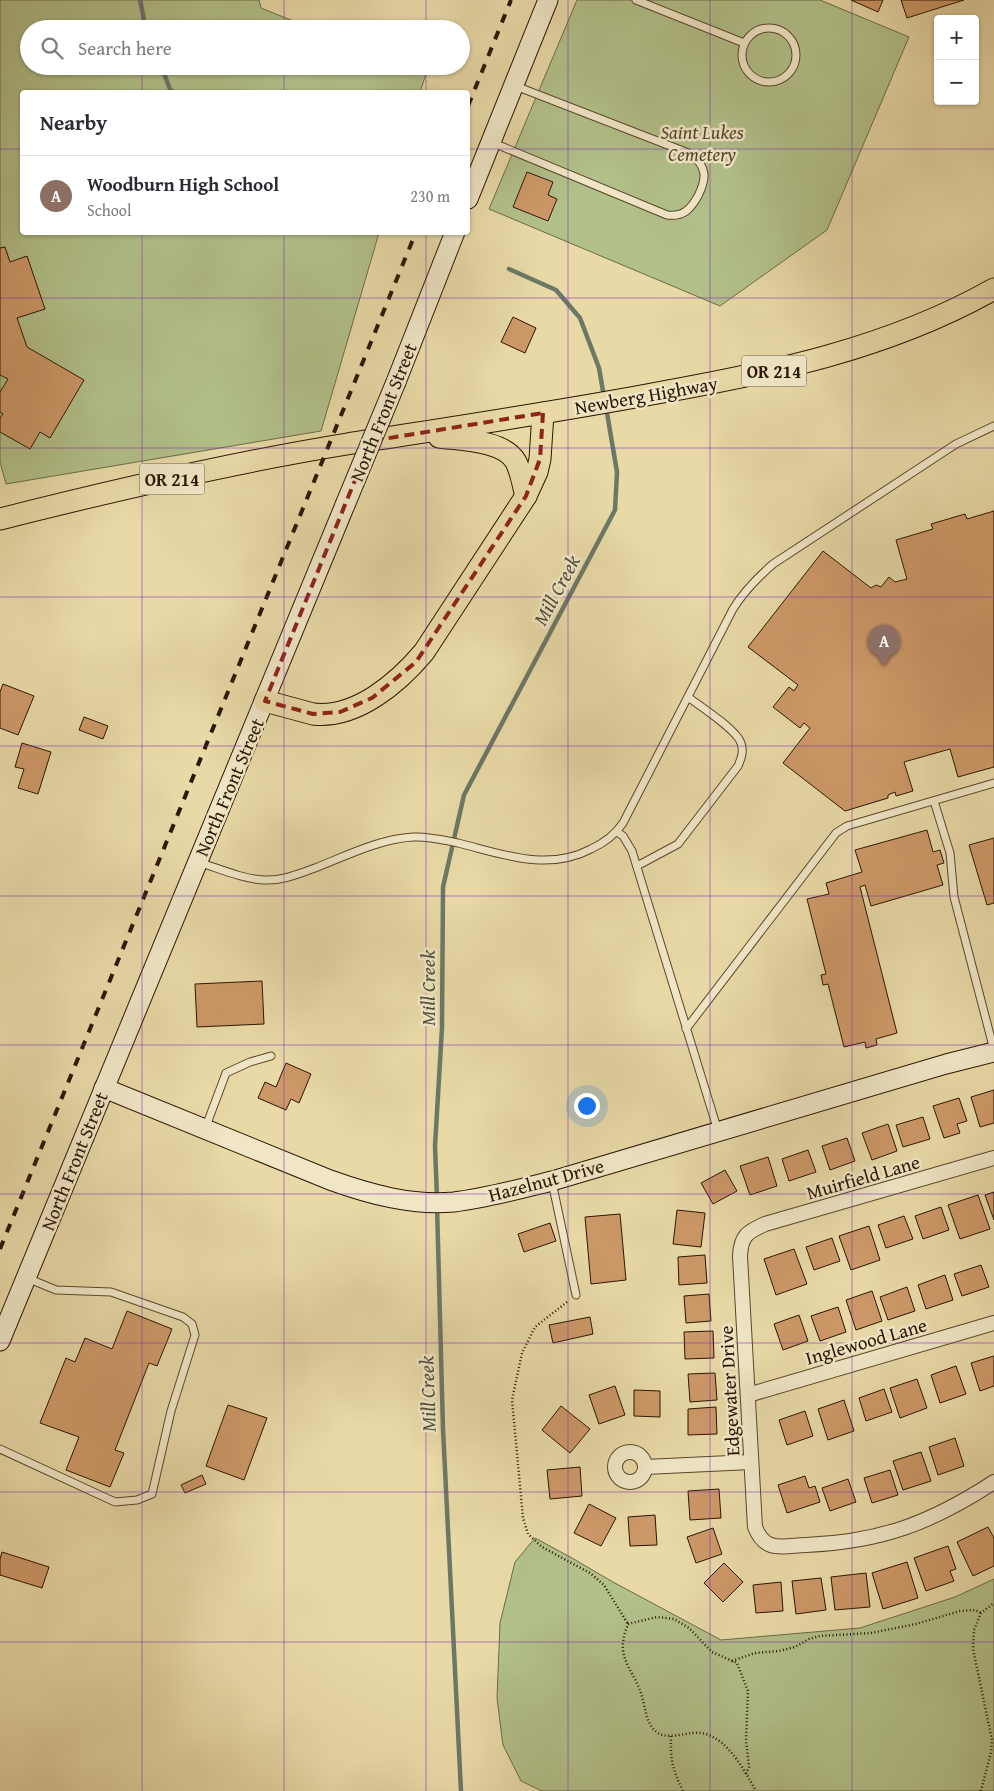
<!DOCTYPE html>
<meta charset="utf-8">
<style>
:root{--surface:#fff;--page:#f2f2f3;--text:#2b2b33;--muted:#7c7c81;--line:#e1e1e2;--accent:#8f2418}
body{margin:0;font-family:"Gentium Book Plus",serif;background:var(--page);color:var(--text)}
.controls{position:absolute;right:15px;top:15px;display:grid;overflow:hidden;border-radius:5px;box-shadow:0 1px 4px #0004}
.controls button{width:45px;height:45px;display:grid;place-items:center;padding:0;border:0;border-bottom:1px solid var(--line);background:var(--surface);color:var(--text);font:25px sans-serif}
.you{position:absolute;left:586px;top:1105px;width:18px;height:18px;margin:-12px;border:4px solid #fff;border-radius:50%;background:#1a73e8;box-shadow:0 0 0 8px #1a73e833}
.badge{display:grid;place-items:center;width:32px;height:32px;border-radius:50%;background:var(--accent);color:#fff;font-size:16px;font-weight:700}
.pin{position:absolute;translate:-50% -41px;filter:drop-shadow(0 1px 2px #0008)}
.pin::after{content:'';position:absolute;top:26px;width:18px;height:15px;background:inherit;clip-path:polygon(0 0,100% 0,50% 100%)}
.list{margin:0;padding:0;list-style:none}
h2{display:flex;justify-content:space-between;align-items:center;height:65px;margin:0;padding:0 20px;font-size:21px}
h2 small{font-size:16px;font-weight:400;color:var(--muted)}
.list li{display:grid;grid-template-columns:32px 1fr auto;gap:15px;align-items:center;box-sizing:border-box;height:80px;padding:0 20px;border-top:1px solid var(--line)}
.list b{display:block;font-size:19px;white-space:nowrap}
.list p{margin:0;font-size:16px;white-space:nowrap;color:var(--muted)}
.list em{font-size:16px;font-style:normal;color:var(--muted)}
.icon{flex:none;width:28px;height:28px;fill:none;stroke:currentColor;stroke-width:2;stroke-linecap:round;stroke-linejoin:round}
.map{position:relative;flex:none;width:994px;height:1791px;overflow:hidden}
.search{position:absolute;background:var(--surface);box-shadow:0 1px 4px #0004;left:20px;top:20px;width:450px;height:55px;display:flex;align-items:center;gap:12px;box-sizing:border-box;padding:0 18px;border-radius:28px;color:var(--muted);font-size:19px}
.panel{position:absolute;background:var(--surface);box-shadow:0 1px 4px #0004;left:20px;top:90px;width:450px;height:145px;border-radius:5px}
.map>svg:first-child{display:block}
.green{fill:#b2c08a;stroke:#6e6a46}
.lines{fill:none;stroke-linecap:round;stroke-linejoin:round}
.stream{stroke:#6c7867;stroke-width:4.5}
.building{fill:#cd9868;stroke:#2b1501}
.lane-casing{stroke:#5a462a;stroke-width:9}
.street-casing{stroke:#5a462a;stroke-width:16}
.secondary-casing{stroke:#2b1501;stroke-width:21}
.primary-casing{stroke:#2b1501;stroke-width:23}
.path{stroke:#2b1501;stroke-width:2.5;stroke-dasharray:1 2.5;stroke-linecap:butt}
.lane{stroke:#f0e6c6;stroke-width:7}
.street{stroke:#f0e6c6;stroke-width:14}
.secondary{stroke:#f0e6c6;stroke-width:19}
.primary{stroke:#e8d9a7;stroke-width:21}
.rail{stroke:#2b1501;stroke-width:4;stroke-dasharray:9 9;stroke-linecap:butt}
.secondary-bridge-casing{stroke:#2b1501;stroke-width:21;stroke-linecap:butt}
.secondary-bridge{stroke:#f0e6c6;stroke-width:19}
.marked{fill:none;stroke:#8f2418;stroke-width:4;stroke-dasharray:10 6;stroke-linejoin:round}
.grid{fill:none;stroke:#7b2cbf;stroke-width:1;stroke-opacity:0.55}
.labels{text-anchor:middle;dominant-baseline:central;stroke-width:5;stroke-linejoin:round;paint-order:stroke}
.shield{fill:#f0e6c6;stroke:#66543c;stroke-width:1}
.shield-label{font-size:18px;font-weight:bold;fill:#2b1501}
.park-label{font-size:19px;font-style:italic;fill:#54482a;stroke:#f0e6c6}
.street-label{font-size:19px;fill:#2b1501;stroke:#f0e6c6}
.water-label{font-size:20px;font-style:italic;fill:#514f3c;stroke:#f0e6c6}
</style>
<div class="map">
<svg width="994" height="1791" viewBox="0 0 994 1791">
<rect width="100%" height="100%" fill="#e8d9a7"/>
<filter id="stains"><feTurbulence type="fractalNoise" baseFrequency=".004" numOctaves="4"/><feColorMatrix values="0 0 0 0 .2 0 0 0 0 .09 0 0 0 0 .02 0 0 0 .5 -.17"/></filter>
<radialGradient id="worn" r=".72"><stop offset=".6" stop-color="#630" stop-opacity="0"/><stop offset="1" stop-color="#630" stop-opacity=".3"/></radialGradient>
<g class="green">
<polygon points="0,0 259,0 261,8 313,29 29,29 29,66 408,66 426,74 420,92 22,92 22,232 379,233 321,431 6,484 0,462"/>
<polygon points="577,0 820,0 909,37 827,230 720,306 489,209"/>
<polygon points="535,1538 572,1558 613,1582 721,1640 860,1628 955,1597 994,1579 994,1791 542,1791 521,1781 503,1745 497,1698 500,1623 515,1562"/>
</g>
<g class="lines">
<g class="stream">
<polyline points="140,0 146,29"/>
<polyline points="161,66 170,89 173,92"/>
<polyline points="509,269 556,290 580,318 599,368 604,397"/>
<polyline points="437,1198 435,1146 442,1028 443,887 464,795 615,510 617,472 606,407"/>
<polyline points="437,1206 443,1429 461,1791"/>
</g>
</g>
<g class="building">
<polygon points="851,0 883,0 878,12"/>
<polygon points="901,0 964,0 907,18"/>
<polygon points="527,172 553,182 548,195 557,199 548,221 513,207"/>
<polygon points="5,247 10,262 27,256 45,309 17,318 27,347 84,380 50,438 40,432 30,449 0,432 0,418 3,414 0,412 0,392 8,379 0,375 0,248"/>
<polygon points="513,317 536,328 525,353 501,342"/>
<polygon points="994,511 994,767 958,777 950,749 904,762 913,791 896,796 895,792 888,795 888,798 845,811 783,763 810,728 804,723 800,728 773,707 789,687 794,691 798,685 748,647 823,551 871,588 876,585 881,587 889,577 895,582 907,579 896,540 933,529 931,524 965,514 967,519"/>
<polygon points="3,684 34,696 18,735 0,728 0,692"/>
<polygon points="84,717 108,726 103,739 79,730"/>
<polygon points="22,743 51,752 38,794 18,788 24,769 15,767"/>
<polygon points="927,830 933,852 940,850 944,863 937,865 943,885 871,906 865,885 860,887 897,1033 876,1039 877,1045 866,1048 865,1042 844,1047 828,984 823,985 821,975 826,974 807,899 829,894 826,883 862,872 855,850"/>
<polygon points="994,838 994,903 987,905 969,845"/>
<polygon points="262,981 264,1024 197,1027 195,984"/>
<polygon points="286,1063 311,1074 299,1103 291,1099 286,1110 258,1098 265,1082 276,1087"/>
<polygon points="994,1090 994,1123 980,1127 971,1097"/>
<polygon points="959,1098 967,1121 957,1124 960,1133 944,1138 933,1106"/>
<polygon points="923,1117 930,1139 903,1147 896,1125"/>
<polygon points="888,1124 897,1151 872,1160 862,1133"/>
<polygon points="847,1138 855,1161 830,1170 822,1146"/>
<polygon points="808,1150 816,1172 789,1181 782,1159"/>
<polygon points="768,1157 777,1186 750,1195 740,1166"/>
<polygon points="725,1170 737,1191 713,1204 701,1183"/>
<polygon points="994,1192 994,1220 985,1195"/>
<polygon points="978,1195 990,1229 960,1239 948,1205"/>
<polygon points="941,1207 949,1230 923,1239 915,1216"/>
<polygon points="677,1210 705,1213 701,1247 673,1244"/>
<polygon points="620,1214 626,1280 591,1284 585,1217"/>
<polygon points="904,1216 913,1239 886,1248 878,1225"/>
<polygon points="550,1223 556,1241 524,1252 518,1234"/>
<polygon points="869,1226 880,1260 851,1270 839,1236"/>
<polygon points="832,1238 840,1261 814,1270 806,1247"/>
<polygon points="794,1249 807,1284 776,1295 764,1259"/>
<polygon points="705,1255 707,1283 679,1285 678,1257"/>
<polygon points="981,1265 989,1287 962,1296 954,1274"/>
<polygon points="945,1275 953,1300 926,1309 918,1285"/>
<polygon points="907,1287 915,1311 888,1320 880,1297"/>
<polygon points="872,1291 882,1321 856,1330 846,1300"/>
<polygon points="709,1294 711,1321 686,1323 684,1296"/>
<polygon points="838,1307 846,1332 820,1341 811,1316"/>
<polygon points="127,1311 172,1329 157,1366 149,1363 115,1450 124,1453 110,1487 66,1470 79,1437 40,1423 66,1358 75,1362 85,1338 112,1349"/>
<polygon points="799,1315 808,1341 783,1350 774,1324"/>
<polygon points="590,1317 593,1334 553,1343 549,1325"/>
<polygon points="713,1331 714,1358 685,1359 684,1332"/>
<polygon points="994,1356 994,1386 980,1391 971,1363"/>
<polygon points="956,1366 966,1394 940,1403 931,1375"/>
<polygon points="715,1373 717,1400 690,1402 688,1374"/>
<polygon points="917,1379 927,1408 900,1418 890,1388"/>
<polygon points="615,1386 625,1415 599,1424 589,1395"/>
<polygon points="884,1389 892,1412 866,1421 859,1398"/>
<polygon points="634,1390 660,1391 660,1417 634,1416"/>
<polygon points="844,1400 854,1431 828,1440 818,1409"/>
<polygon points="228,1405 267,1418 244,1480 206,1466"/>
<polygon points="561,1406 590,1429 570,1453 542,1430"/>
<polygon points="716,1407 717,1434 688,1435 688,1409"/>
<polygon points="805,1411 813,1436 787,1445 779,1420"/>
<polygon points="955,1438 964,1466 938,1475 929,1447"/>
<polygon points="921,1452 931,1481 903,1490 893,1461"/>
<polygon points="580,1467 582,1496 550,1499 547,1470"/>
<polygon points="890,1470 898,1495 872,1503 864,1478"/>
<polygon points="202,1475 206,1484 185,1493 181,1485"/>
<polygon points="805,1476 809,1488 815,1486 820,1502 787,1513 778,1485"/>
<polygon points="848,1479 856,1502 830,1511 822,1488"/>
<polygon points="719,1489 721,1518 690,1520 688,1491"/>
<polygon points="589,1504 616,1518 601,1546 574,1533"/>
<polygon points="655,1515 657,1545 630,1546 628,1517"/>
<polygon points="988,1527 994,1538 994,1566 973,1576 957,1542"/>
<polygon points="713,1528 722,1554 696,1563 687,1537"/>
<polygon points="948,1546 956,1569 950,1571 954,1581 926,1591 914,1558"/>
<polygon points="2,1552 49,1567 42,1588 0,1575 0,1559"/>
<polygon points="907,1562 918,1598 883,1609 872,1573"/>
<polygon points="724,1563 743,1582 723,1602 704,1583"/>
<polygon points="866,1573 870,1607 835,1610 831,1577"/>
<polygon points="821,1578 826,1610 796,1614 792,1581"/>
<polygon points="781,1582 783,1611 756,1613 753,1585"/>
</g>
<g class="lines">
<defs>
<g id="lane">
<polyline points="636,0 744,43"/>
<circle cx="769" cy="55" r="27"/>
<path d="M491 142 667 215C683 217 690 210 698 196 707 178 707 167 691 154L513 85"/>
<polyline points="934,801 950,853 954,897 994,1050"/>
<polyline points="617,832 623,836 632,851 718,1131"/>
<path d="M198 862C218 868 242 879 264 880 282 881 298 874 315 868 346 856 379 839 413 837 428 836 443 840 458 843 503 854 547 872 591 849 604 843 615 835 623 823L733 609C744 591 757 578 773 564L956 444 994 426"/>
<path d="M637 866 678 844 738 766C741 759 744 752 741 743 736 729 701 707 688 697"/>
<polyline points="686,1029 836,833 847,826 994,783"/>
<polyline points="205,1129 226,1073 250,1062 271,1056"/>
<polyline points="552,1182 576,1295"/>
<polyline points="0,1449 115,1502 137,1500 152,1494 171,1411 195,1335 192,1324 183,1317 111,1292 56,1290 27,1278"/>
</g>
<g id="street">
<path d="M994 1158 765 1224C747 1232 741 1236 740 1256L755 1527C765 1553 782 1546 806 1545 881 1542 931 1523 994 1482"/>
<polyline points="748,1395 994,1323"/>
<circle cx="630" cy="1467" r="15"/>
<polyline points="645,1467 751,1462"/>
</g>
<g id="secondary">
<polyline points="468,199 548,0"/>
<polyline points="396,382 455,232"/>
<path d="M104 1088 330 1180C369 1194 412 1206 454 1202 487 1198 520 1189 552 1181L946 1064 994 1052"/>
<polyline points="0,1341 345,505"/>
</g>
<g id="primary">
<path d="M439 437C460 440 504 440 516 462 521 472 523 485 526 496"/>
<path d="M0 519C115 490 230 463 347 444 449 428 550 413 652 394 770 373 888 349 994 289"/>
<path d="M265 701 313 714C356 719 398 683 424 652L526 496 537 472 540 459 543 413"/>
</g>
</defs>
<use href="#lane" class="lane-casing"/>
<use href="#street" class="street-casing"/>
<use href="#secondary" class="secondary-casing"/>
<use href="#primary" class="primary-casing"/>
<g class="path">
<polyline points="567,1302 535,1327 522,1353 512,1400 523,1518 528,1534 542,1547 590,1573 604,1585 628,1624"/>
<polyline points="732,1661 755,1653 779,1651 795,1647 809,1639 820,1636 871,1633 916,1624 960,1611 975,1610 981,1613"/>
<path d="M671 1736C670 1759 673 1771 683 1791"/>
<path d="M746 1774 749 1767 746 1740 748 1691 737 1663 712 1652 689 1628 674 1619 657 1617 628 1624C625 1632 622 1641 623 1650 625 1665 634 1675 639 1688 646 1703 644 1724 658 1733 668 1739 682 1734 692 1733 723 1729 743 1768 756 1791"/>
<polyline points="981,1791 991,1752 992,1740 973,1649 974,1630 981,1613 994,1603"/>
</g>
<use href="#lane" class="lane"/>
<use href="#street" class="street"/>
<use href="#secondary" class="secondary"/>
<use href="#primary" class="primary"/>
<g class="rail">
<polyline points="468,106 511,0"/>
<polyline points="0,1249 416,232"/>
</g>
<defs>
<polyline id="secondary-bridge" points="345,505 396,382"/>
</defs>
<use href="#secondary-bridge" class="secondary-bridge-casing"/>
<use href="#secondary-bridge" class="secondary-bridge"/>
</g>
<path class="marked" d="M543 413 540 459 526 496 416 662 372 698 340 712 313 714 265 701 371 441Z"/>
<path class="grid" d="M142 0V29M284 0V29M426 0V29M568 0V1791M710 0V1791M852 0V1791M142 66V92M284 66V92M426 66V92M0 149H22M468 149H994M142 232V1791M284 232V1791M426 232V1791M0 298H994M0 448H994M0 597H994M0 746H994M0 896H994M0 1045H994M0 1194H994M0 1343H994M0 1492H994M0 1642H994"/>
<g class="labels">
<g class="shield">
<rect x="741.5" y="355.5" width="65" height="31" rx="4"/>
<rect x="139.5" y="463.5" width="65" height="31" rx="4"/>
</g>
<g class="shield-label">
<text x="774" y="371">OR 214</text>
<text x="172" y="479">OR 214</text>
</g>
<g class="park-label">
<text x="702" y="132">Saint Lukes<tspan x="702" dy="22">Cemetery</tspan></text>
</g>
<g class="street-label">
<text transform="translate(646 395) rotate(-10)">Newberg Highway</text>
<text transform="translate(383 412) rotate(-68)">North Front Street</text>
<text transform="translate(229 787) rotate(-67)">North Front Street</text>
<text transform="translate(74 1161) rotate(-68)">North Front Street</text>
<text transform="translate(863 1177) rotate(-16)">Muirfield Lane</text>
<text transform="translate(546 1180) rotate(-15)">Hazelnut Drive</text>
<text transform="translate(866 1341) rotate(-16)">Inglewood Lane</text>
<text transform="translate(729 1391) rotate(-93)">Edgewater Drive</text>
</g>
<g class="water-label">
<text transform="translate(556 590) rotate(-62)">Mill Creek</text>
<text transform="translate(427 988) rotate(-90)">Mill Creek</text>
<text transform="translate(427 1394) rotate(-92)">Mill Creek</text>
</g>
</g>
<rect width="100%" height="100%" filter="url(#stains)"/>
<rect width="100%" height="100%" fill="url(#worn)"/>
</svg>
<div class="controls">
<button>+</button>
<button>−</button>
</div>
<div class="you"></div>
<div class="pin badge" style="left:884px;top:666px;background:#8d6e63">A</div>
<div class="search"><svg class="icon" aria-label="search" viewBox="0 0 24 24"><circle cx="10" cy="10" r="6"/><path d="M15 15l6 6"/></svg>Search here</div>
<section class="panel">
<h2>Nearby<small></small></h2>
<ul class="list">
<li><span class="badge" style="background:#8d6e63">A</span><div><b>Woodburn High School</b><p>School</p></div><em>230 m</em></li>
</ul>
</section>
</div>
